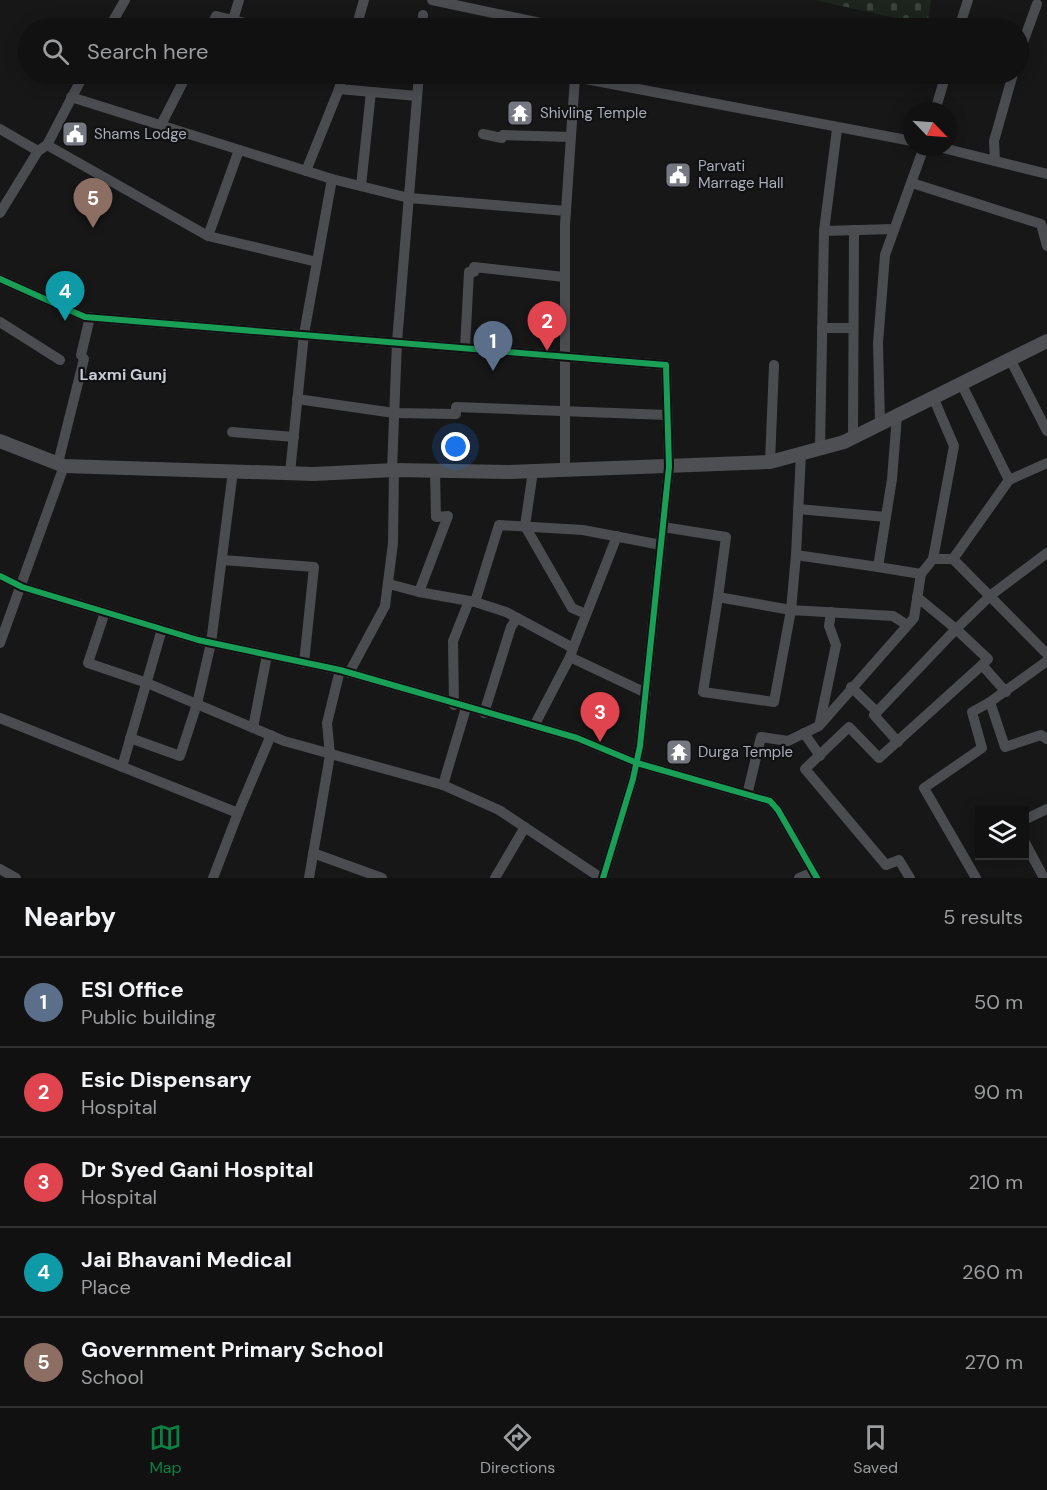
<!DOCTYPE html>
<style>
:root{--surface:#111;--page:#1a1a1a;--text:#f1f3f6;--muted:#9c9d9f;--line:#303131;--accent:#0b8043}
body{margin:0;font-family:"DM Sans",sans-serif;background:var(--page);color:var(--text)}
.controls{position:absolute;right:18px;bottom:18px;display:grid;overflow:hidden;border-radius:0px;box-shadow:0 3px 15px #0003}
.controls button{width:54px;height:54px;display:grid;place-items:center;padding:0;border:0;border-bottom:2px solid var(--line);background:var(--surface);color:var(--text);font:30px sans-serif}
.compass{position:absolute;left:903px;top:102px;width:54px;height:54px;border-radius:50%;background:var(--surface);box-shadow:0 3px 15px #0003;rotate:115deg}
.you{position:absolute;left:456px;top:447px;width:21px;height:21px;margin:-15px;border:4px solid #fff;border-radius:50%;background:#1a73e8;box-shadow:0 0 0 9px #1a73e833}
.badge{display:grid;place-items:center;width:39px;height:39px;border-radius:50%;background:var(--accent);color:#fff;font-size:20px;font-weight:700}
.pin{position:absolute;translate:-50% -50px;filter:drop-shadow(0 2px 3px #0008)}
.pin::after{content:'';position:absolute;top:32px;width:21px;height:18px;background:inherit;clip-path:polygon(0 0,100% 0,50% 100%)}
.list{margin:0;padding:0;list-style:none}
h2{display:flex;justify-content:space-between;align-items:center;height:78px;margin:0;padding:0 24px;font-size:26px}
h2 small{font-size:20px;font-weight:400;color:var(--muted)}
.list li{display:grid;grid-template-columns:39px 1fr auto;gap:18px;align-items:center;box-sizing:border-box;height:90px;padding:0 24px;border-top:2px solid var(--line)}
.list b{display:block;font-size:22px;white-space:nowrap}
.list p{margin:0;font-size:20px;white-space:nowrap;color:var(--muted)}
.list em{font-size:20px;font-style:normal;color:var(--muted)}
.icon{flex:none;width:33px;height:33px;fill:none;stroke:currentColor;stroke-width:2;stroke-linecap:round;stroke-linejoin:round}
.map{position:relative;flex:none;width:1047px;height:878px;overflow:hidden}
.search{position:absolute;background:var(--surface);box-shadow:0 3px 15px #0003;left:18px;right:18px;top:18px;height:66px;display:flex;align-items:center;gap:15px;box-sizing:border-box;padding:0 21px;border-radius:33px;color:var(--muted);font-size:22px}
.sheet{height:528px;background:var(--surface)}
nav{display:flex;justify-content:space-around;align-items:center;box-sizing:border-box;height:84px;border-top:2px solid var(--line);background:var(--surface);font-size:16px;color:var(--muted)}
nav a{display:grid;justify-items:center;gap:3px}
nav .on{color:var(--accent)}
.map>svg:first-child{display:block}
.cemetery{fill:url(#cemetery-stones)}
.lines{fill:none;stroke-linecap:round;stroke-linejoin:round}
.minor{stroke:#4b4c50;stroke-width:10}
.major{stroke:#4d4f52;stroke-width:14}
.cycleway-casing{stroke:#111113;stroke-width:10}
.cycleway{stroke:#1a9f57;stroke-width:6}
.labels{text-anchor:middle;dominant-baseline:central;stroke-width:4.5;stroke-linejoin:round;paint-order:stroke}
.poi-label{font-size:15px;fill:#a8adb8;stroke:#111113;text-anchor:start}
.neighbourhood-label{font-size:16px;font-weight:bold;fill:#c9ccd4;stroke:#111113}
</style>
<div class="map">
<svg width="1047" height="878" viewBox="0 0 1047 878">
<defs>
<pattern id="cemetery-stones" width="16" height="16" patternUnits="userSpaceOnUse" patternTransform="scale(1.5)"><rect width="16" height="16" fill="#1d241e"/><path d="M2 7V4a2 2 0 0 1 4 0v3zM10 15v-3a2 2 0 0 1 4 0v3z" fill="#3b413d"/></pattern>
</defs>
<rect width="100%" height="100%" fill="#171717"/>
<polygon class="cemetery" points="815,0 931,0 927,25"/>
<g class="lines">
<g class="minor">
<polyline points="432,0 564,28"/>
<polyline points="233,20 265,28"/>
<polyline points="109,28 125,0"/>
<polyline points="210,28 216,16 233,20 239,0"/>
<polyline points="356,28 364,0"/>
<polyline points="422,28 423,15"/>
<polyline points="959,28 968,0"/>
<polyline points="1018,56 1037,4"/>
<polyline points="343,74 339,89 417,96"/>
<polyline points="71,97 332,179 409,198 566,211"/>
<polyline points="935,111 946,74"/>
<polyline points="161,125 187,74"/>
<polyline points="0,129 38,151"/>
<polyline points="837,129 824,231 893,229"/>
<polyline points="483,134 502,138 503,135 571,137"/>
<polyline points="47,145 208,236 239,150"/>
<polyline points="939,147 1047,174"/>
<polyline points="995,161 994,141 1013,74"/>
<polyline points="306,171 339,89"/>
<polyline points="912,183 1041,224 1047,246"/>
<polyline points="361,186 371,92"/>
<polyline points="0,213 38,151 47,145 84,74"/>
<polyline points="208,236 317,262"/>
<polyline points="0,279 85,317 666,365 669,467 640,746 633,779 603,878"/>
<polyline points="0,322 60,360"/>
<polyline points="822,328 853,328"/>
<polyline points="465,348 469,272 474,272 474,267 564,277"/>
<polyline points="1010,359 1047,431"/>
<polyline points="297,399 394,413 456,414 456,407 667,415"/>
<polyline points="880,423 878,343 885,255 924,147"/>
<polyline points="232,432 294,437"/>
<polyline points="853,438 854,230"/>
<polyline points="820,448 824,231"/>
<polyline points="801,453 796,555 878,567 892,479 897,416"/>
<polyline points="770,462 774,365"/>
<polyline points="58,463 84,359 81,355 90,317"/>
<polyline points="392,470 397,342 419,74"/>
<polyline points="435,470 436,517 448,516 419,592 475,602"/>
<polyline points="565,470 565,225 575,77 912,141"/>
<polyline points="533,471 525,526 572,608 586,614"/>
<polyline points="290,473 304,334 332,179"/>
<polyline points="1009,480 1047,463"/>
<polyline points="798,509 886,517"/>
<polyline points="663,527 726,537 718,597 791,610 796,555"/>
<polyline points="933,559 954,446 933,397"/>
<polyline points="953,559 1009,480 961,383"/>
<polyline points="222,560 314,567 304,663"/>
<polyline points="878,567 921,574 933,559 953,559 1047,654"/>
<polyline points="0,576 22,587 198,640 340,670 577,738 637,763 770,801 778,810 817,878"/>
<polyline points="389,584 419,592"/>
<polyline points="718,597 703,692 774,702 791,610 893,616 907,625"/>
<polyline points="917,597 956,629 991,595 1047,553"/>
<polyline points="105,612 88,663 147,683 284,741 443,785 499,810 601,878"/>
<polyline points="0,643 64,466"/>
<polyline points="573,648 617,536"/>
<polyline points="1047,661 990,702 1005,747 1041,735 1047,739"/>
<polyline points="349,673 385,606 393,543 394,470"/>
<polyline points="851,687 877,712"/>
<polyline points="646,693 570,657 573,648 506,612 475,602 499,525 583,530 661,545"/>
<polyline points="454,705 453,641 469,601"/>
<polyline points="484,713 511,627 517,618"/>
<polyline points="0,718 238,813 213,878"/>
<polyline points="820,722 836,645 829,626 831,612"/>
<polyline points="534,726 570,657"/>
<polyline points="253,728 267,655"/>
<polyline points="804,733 820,756"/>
<polyline points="130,738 180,756 197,704 211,643 233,471"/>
<polyline points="898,742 874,715 956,629 988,659 982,665"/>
<polyline points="122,767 162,629"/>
<polyline points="443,785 466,708"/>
<polyline points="747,795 761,737 788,741 819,726 914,618 921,574"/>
<polyline points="238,813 271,735"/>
<polyline points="1024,820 1047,809"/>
<polyline points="1024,841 1044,878"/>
<polyline points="313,853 382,878"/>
<polyline points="0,869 16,878"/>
<polyline points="309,878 330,755 327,723 340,670"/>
<polyline points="495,878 525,827"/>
<polyline points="799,878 813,872"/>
<polyline points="910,878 899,860 886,865 805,769 849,727 879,758 982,665 1006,692"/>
<polyline points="976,878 924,788 982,748 972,712 990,702"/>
</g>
<polyline class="major" points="0,441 64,466 314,474 394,470 509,472 770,462 844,442 1047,341"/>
<defs>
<g id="cycleway">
<polyline points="0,279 85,317 666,365 669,467 640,746 633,779 603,878"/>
<polyline points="0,576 22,587 198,640 340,670 577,738 637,763 770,801 778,810 817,878"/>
</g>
</defs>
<use href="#cycleway" class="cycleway-casing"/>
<use href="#cycleway" class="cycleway"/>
</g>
<defs>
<symbol id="temple-square" viewBox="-11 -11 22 22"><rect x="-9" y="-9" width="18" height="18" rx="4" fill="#757880" stroke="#111113"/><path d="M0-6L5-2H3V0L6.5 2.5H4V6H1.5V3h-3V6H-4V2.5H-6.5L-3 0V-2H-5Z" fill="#fff"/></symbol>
<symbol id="civic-square" viewBox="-11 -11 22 22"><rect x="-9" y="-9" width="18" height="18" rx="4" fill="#757880" stroke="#111113"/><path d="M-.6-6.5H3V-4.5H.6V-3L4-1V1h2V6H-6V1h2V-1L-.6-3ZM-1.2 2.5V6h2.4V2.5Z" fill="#fff"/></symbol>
</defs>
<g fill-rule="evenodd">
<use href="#temple-square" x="505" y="98" width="30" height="30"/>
<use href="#civic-square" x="60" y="119" width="30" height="30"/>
<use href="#civic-square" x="663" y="160" width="30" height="30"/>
<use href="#temple-square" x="664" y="737" width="30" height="30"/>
</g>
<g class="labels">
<g class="poi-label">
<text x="540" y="113">Shivling Temple</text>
<text x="94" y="134">Shams Lodge</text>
<text x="698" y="166">Parvati<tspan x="698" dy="17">Marrage Hall</tspan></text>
<text x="698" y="752">Durga Temple</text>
</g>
<g class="neighbourhood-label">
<text x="123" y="374">Laxmi Gunj</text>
</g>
</g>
</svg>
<div class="controls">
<button><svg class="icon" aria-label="layers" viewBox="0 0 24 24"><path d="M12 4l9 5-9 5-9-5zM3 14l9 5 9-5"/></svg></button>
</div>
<svg class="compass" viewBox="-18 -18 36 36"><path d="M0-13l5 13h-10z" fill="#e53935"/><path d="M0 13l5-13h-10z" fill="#9c9d9f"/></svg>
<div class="you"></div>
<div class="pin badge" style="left:493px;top:371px;background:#5c6f8a">1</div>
<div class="pin badge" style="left:547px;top:351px;background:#e0444e">2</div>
<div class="pin badge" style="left:600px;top:742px;background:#e0444e">3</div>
<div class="pin badge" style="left:65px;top:321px;background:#0f9aa8">4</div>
<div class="pin badge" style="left:93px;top:228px;background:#8d6e63">5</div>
<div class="search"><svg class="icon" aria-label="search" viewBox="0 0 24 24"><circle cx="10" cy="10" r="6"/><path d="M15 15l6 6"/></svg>Search here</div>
</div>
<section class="sheet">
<h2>Nearby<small>5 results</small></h2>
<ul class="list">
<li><span class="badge" style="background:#5c6f8a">1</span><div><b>ESI Office</b><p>Public building</p></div><em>50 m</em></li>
<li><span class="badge" style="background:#e0444e">2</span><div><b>Esic Dispensary</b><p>Hospital</p></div><em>90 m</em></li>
<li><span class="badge" style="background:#e0444e">3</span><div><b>Dr Syed Gani Hospital</b><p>Hospital</p></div><em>210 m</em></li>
<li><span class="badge" style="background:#0f9aa8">4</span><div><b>Jai Bhavani Medical</b><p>Place</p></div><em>260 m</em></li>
<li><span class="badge" style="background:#8d6e63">5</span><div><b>Government Primary School</b><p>School</p></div><em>270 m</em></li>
</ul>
</section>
<nav>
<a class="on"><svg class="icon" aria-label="map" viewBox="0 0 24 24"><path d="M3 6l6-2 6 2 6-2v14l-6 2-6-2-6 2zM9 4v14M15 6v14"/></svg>Map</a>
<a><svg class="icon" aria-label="directions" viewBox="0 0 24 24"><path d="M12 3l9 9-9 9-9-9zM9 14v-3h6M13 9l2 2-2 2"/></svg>Directions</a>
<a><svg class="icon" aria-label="saved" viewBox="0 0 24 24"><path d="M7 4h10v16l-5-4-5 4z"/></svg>Saved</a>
</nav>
